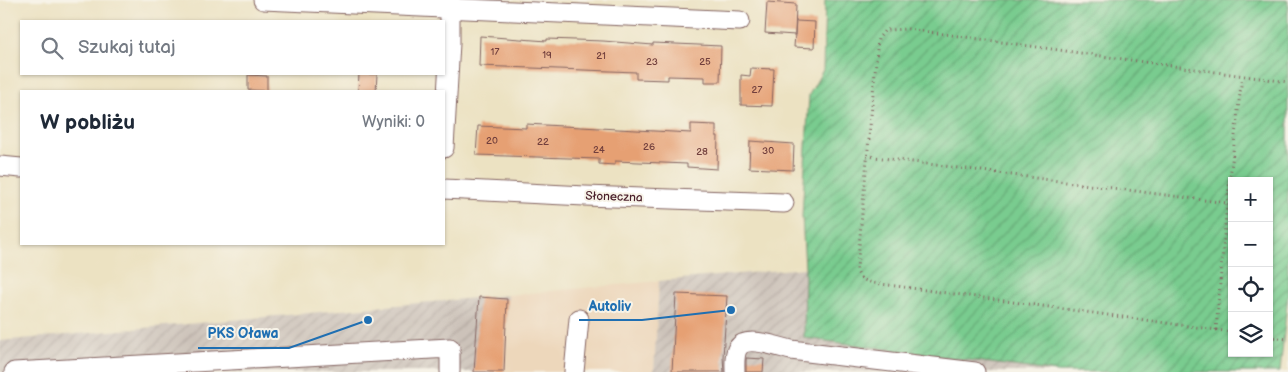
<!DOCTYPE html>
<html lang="pl">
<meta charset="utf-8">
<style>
:root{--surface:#fff;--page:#f2f2f3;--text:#1f2937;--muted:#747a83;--line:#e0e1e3}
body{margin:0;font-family:"Balsamiq Sans",sans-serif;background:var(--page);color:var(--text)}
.controls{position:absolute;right:15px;bottom:15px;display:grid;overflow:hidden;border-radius:0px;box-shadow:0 1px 4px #0004}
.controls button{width:45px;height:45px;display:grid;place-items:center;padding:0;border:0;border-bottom:1px solid var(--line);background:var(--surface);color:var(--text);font:25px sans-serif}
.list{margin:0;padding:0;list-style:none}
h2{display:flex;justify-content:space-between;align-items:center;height:65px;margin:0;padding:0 20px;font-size:21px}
h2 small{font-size:16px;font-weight:400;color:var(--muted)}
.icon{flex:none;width:28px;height:28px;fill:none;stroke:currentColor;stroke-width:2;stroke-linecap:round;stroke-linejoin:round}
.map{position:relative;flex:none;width:1288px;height:372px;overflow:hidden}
.search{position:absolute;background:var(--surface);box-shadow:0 1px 4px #0004;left:20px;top:20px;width:425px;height:55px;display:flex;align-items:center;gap:12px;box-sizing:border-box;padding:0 18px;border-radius:0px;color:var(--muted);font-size:19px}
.panel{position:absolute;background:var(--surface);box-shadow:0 1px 4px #0004;left:20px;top:90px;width:425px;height:155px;border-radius:0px}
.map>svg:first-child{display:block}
.built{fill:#edd7bb}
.industrial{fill:url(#industrial-furrows)}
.garden{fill:url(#garden-furrows);stroke:#62765d;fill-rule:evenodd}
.building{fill:#e6a073}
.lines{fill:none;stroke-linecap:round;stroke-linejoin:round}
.minor-casing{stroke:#836360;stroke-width:21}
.path{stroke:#836360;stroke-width:3;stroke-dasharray:1 4;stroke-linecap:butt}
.minor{stroke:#fff;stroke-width:19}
.labels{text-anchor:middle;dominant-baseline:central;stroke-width:4;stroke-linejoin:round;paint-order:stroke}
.number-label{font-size:10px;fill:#713f3d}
.street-label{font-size:12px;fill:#4a1f2b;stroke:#f7f3e8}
.leader{fill:none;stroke:#1f6fb2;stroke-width:2}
.callout-dot{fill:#1f6fb2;stroke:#f7f3e8;stroke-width:2}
.callout-label{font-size:14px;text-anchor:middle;font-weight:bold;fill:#1f6fb2;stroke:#f7f3e8;stroke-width:4;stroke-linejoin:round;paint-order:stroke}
</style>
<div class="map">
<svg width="1288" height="372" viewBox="0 0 1288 372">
<defs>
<pattern id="industrial-furrows" width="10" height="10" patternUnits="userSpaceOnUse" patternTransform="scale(1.25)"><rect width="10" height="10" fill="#ccc2b9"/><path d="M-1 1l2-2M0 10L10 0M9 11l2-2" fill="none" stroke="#b1a69f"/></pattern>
<pattern id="garden-furrows" width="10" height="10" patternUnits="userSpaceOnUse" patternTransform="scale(1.25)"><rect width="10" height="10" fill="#79cc8f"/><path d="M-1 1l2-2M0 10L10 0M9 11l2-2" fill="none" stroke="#65a575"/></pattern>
</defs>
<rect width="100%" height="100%" fill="#f7f3e8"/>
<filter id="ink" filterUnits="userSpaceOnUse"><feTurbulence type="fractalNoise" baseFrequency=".02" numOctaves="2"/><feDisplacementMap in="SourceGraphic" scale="10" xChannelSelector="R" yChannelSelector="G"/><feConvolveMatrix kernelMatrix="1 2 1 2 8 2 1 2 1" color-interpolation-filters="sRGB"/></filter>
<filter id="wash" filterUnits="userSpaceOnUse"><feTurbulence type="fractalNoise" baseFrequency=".0096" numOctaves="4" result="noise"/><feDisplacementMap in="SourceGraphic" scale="20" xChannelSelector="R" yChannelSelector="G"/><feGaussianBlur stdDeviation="1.12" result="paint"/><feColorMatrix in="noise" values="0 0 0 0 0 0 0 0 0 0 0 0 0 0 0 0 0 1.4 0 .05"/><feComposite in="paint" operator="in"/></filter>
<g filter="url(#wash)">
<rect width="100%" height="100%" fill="#ece2c2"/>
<polygon class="built" points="659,281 654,372 504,372 508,295"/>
<g class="industrial">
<polygon points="805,268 804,338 1058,372 654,372 659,281"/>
<polygon points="508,295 504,372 0,372 0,341"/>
</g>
<path class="garden" d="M825 0H1288V294L1280 372H1058L804 338 805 268 802 216 809 95 823 70ZM1232 181H1269V353H1232Z"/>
<g id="blocks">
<g class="building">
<polygon points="767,2 796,4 795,35 765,33"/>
<polygon points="796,21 815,22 814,48 794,47"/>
<polygon points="480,36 547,41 547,39 603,41 653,45 653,43 721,46 720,82 705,82 705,77 668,76 668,80 636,79 636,72 479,66"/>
<polygon points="751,68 774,69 772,106 741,105 741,75 750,76"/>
<polygon points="359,74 377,74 376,91 358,91"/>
<polygon points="248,75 267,76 267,91 248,90"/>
<polygon points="526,124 691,133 691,124 716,125 716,136 718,136 717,169 687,167 687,164 615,161 615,165 599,164 599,159 476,155 478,126 526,128"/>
<polygon points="750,141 794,144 793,170 749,168"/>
<polygon points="676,294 727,296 723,357 724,372 672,372"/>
<polygon points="479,297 507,299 504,372 474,372"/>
<polygon points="746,358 764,359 763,372 746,372"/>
</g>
</g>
</g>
<g filter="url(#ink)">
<use href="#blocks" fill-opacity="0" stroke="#836360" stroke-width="1"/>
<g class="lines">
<defs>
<g id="minor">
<polyline points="263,0 740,21"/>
<polyline points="444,148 450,43 450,0"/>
<polyline points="0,166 21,168"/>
<polyline points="444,189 585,196 784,203"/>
<polyline points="14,372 450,348 450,372"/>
<polyline points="574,372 579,319"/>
<path d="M735 372C735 365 734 354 738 348 746 335 779 347 791 350L975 372"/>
</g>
</defs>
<use href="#minor" class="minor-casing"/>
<g class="path">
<polyline points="867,156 1227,203"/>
<polyline points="1216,330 1227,203 1242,77"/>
<path d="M1232 332 874 283C865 281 858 279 857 269L878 39 885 30 908 29 1288 82"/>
<polyline points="1269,337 1288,339"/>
</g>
<use href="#minor" class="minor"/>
</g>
</g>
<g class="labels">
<g class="number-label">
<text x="495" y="52">17</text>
<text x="547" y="55">19</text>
<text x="601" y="56">21</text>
<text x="652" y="62">23</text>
<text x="705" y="62">25</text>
<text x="757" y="90">27</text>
<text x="492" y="141">20</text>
<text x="543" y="142">22</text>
<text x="649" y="147">26</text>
<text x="599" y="150">24</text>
<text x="768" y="151">30</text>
<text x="702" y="152">28</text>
</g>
<g class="street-label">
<text transform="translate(614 197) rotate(2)">Słoneczna</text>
</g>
</g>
<path class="leader" d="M731 310L642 320H579M368 320L289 348H198"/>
<g class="callout-dot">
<circle cx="731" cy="310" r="5"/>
<circle cx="368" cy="320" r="5"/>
</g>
<g class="callout-label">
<text x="610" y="311">Autoliv</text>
<text x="243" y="338">PKS Oława</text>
</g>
</svg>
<div class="controls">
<button>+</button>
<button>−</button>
<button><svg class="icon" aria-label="locate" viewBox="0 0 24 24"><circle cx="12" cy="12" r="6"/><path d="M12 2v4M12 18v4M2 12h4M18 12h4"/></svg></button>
<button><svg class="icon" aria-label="layers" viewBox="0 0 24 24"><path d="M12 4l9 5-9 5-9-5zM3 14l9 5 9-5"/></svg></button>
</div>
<div class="search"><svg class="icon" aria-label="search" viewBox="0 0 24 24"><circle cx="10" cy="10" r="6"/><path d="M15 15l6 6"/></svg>Szukaj tutaj</div>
<section class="panel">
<h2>W pobliżu<small>Wyniki: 0</small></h2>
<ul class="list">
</ul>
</section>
</div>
